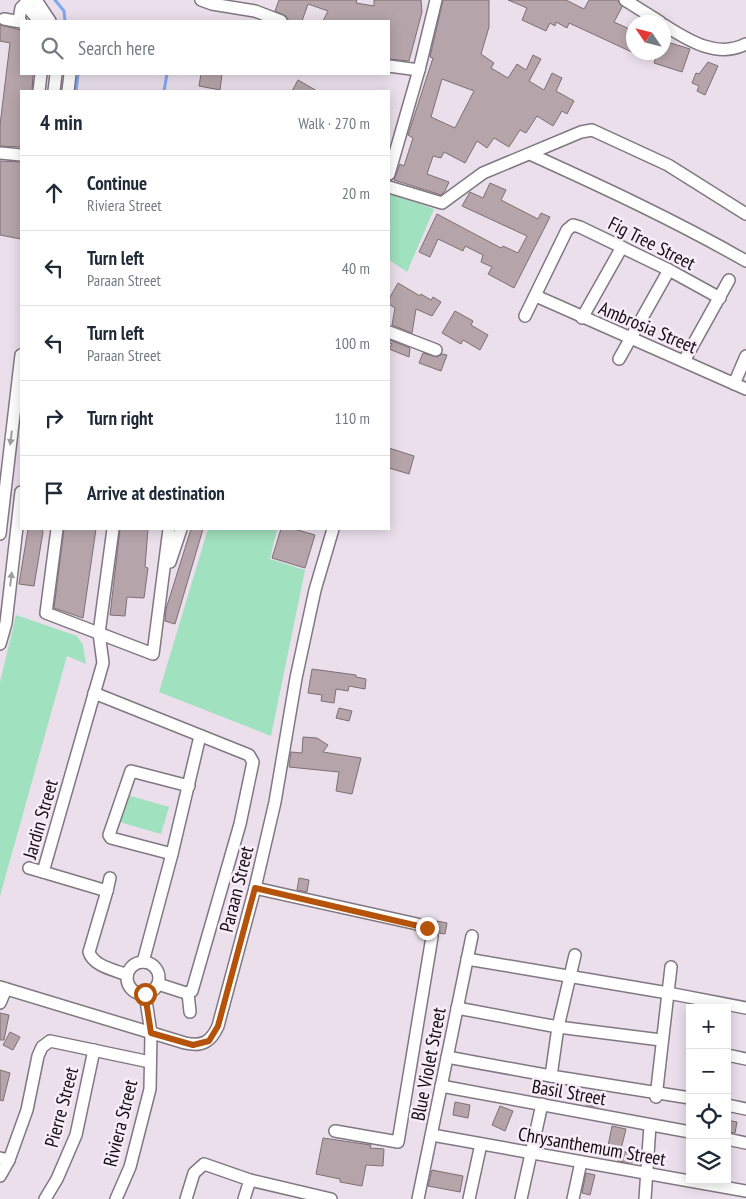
<!DOCTYPE html>
<meta charset="utf-8">
<style>
:root{--surface:#fff;--page:#f6f6f7;--text:#1f2937;--muted:#747a83;--line:#e0e1e3}
body{margin:0;font-family:"PT Sans Narrow",sans-serif;background:var(--page);color:var(--text)}
.controls{position:absolute;right:15px;bottom:15px;display:grid;overflow:hidden;border-radius:0px;box-shadow:0 2px 12px #0003}
.controls button{width:45px;height:45px;display:grid;place-items:center;padding:0;border:0;border-bottom:1px solid var(--line);background:var(--surface);color:var(--text);font:25px sans-serif}
.compass{position:absolute;left:626px;top:15px;width:45px;height:45px;border-radius:50%;background:var(--surface);box-shadow:0 2px 12px #0003;rotate:305deg}
.stop{position:absolute;width:15px;height:15px;margin:-11px;border:4px solid #b45309;border-radius:50%;background:#fff}
.stop.end{background:#b45309;border-color:#fff;box-shadow:0 1px 5px #0008}
.list{margin:0;padding:0;list-style:none}
h2{display:flex;justify-content:space-between;align-items:center;height:65px;margin:0;padding:0 20px;font-size:21px}
h2 small{font-size:16px;font-weight:400;color:var(--muted)}
.list li{display:grid;grid-template-columns:32px 1fr auto;gap:15px;align-items:center;box-sizing:border-box;height:75px;padding:0 20px;border-top:1px solid var(--line)}
.list b{display:block;font-size:19px;white-space:nowrap}
.list p{margin:0;font-size:16px;white-space:nowrap;color:var(--muted)}
.list em{font-size:16px;font-style:normal;color:var(--muted)}
.icon{flex:none;width:28px;height:28px;fill:none;stroke:currentColor;stroke-width:2;stroke-linecap:round;stroke-linejoin:round}
.map{position:relative;flex:none;width:746px;height:1199px;overflow:hidden}
.search{position:absolute;background:var(--surface);box-shadow:0 2px 12px #0003;left:20px;top:20px;width:370px;height:55px;display:flex;align-items:center;gap:12px;box-sizing:border-box;padding:0 18px;border-radius:0px;color:var(--muted);font-size:19px}
.panel{position:absolute;background:var(--surface);box-shadow:0 2px 12px #0003;left:20px;top:90px;width:370px;height:440px;border-radius:0px}
.map>svg:first-child{display:block}
.green{fill:#a0e1bf}
.lines{fill:none;stroke-linecap:round;stroke-linejoin:round}
.stream{stroke:#7fa7f2;stroke-width:3}
.building{fill:#b5a5aa;stroke:#7d6f73;fill-rule:evenodd}
.minor-casing{stroke:#807782;stroke-width:14}
.minor{stroke:#fff;stroke-width:11}
.oneway{fill:#a09ea0}
.route{stroke:#b45309;stroke-width:6}
.labels{text-anchor:middle;dominant-baseline:central;stroke-width:5;stroke-linejoin:round;paint-order:stroke}
.street-label{font-size:19px;fill:#110d11;stroke:#f7ecf8}
</style>
<div class="map">
<svg width="746" height="1199" viewBox="0 0 746 1199">
<rect width="100%" height="100%" fill="#eadfeb"/>
<g class="green">
<polygon points="389,193 434,209 407,272 389,260"/>
<polygon points="208,529 277,529 270,559 305,570 271,736 159,692"/>
<polygon points="16,615 77,636 83,645 86,664 67,656 0,896 0,682"/>
<polygon points="124,794 169,807 161,834 116,821"/>
</g>
<g class="lines">
<g class="stream">
<polyline points="55,0 64,11 65,21"/>
<polyline points="76,91 78,74"/>
<polyline points="164,91 167,74"/>
</g>
</g>
<g class="building">
<polygon points="279,0 357,0 356,3 374,6 374,0 421,0 422,12 409,61 389,59 389,21 323,21 328,11 308,4 302,21 289,21 286,16 275,11"/>
<path d="M443 0H489V27L481 54 494 63 491 68 508 78 517 64 526 70 533 55 541 59 529 81 544 90 552 73 562 78 556 91 574 101 567 114 562 111 553 126 537 116 526 133 520 130 509 147 494 138 487 148 477 141 465 163 444 152 441 158 433 156 427 174 449 182 445 191 441 195 394 180 400 164 404 166 413 138 408 135 433 58 430 57ZM442 79 474 91 455 128 431 117Z"/>
<polygon points="508,0 566,0 584,9 589,0 618,0 622,7 614,22 634,31 634,53 569,23 567,28 556,22 555,26 550,23 546,31 522,20 527,8"/>
<polygon points="0,25 21,30 21,74 33,74 32,91 21,91 21,147 0,146 0,125 10,43 0,41"/>
<polygon points="664,41 690,49 682,72 654,63 658,52 664,52"/>
<polygon points="708,62 718,66 705,95 697,91 699,86 692,83 696,73 699,74"/>
<polygon points="201,74 222,74 220,90 199,86"/>
<polygon points="298,80 317,91 292,91"/>
<polygon points="0,161 21,162 21,239 0,235"/>
<polygon points="490,183 506,190 501,200 538,219 541,213 550,217 514,288 488,274 492,267 481,262 483,255 465,246 463,251 438,239 430,257 419,252 437,214 501,248 503,246 518,253 527,236 462,206 470,192 483,198"/>
<polygon points="398,283 420,296 421,294 431,300 433,297 441,302 432,316 416,309 412,333 392,325 395,308 389,304 389,299"/>
<polygon points="455,311 473,321 471,325 488,335 480,350 463,340 461,344 442,333"/>
<polygon points="390,340 410,348 409,357 389,349 392,344 389,343"/>
<polygon points="423,353 437,357 442,354 447,355 441,371 419,363"/>
<polygon points="389,448 414,456 409,474 389,468"/>
<polygon points="28,529 42,529 43,532 34,586 19,584"/>
<polygon points="64,529 96,529 83,618 54,608"/>
<polygon points="120,529 148,529 145,567 148,568 144,598 127,597 125,616 110,615"/>
<polygon points="191,529 203,529 175,624 165,621 166,609"/>
<polygon points="281,529 294,529 315,535 305,568 272,558"/>
<polygon points="312,669 356,675 356,677 366,679 365,689 349,686 348,691 336,689 334,703 321,701 322,695 308,693"/>
<polygon points="339,708 352,711 349,721 336,718"/>
<polygon points="303,737 317,738 328,745 323,752 361,758 352,794 336,791 339,772 289,767 291,752 302,753"/>
<polygon points="299,878 309,880 307,892 297,890"/>
<polygon points="437,921 447,923 445,934 439,933"/>
<polygon points="0,1013 9,1015 4,1040 0,1040"/>
<polygon points="10,1032 20,1037 13,1050 3,1045"/>
<polygon points="0,1070 10,1073 3,1101 0,1100"/>
<polygon points="589,1091 601,1094 598,1107 586,1105"/>
<polygon points="455,1102 470,1105 468,1118 453,1115"/>
<polygon points="500,1106 513,1111 505,1131 492,1125"/>
<polygon points="727,1120 737,1122 735,1133 727,1132"/>
<polygon points="612,1126 626,1129 621,1149 608,1146"/>
<polygon points="323,1138 371,1145 370,1148 384,1149 383,1166 366,1165 362,1186 340,1182 340,1179 316,1174"/>
<polygon points="621,1151 634,1154 632,1163 618,1161"/>
<polygon points="432,1170 463,1176 460,1192 428,1186"/>
<polygon points="586,1173 595,1175 590,1195 582,1193"/>
</g>
<g class="lines">
<defs>
<g id="minor">
<polyline points="26,0 28,8 39,21"/>
<polyline points="36,0 50,21"/>
<polyline points="201,0 212,4 255,11 281,21"/>
<polyline points="625,0 660,22"/>
<polyline points="4,19 21,22"/>
<polyline points="19,20 21,8 26,3"/>
<path d="M664 25C688 40 717 59 746 44"/>
<polyline points="389,66 419,70"/>
<polyline points="39,91 41,74"/>
<polyline points="54,91 56,74"/>
<polyline points="68,91 70,74"/>
<polyline points="0,153 21,155"/>
<path d="M530 154C603 187 676 221 746 261"/>
<polyline points="389,174 419,70 436,0"/>
<polyline points="389,187 442,203 483,173 581,132 592,130 668,165 746,214"/>
<polyline points="536,296 746,389"/>
<polyline points="525,316 567,230 573,225 580,227 669,270 720,298"/>
<polyline points="582,318 622,247"/>
<polyline points="389,332 436,350"/>
<polyline points="619,359 669,270"/>
<polyline points="684,361 729,280"/>
<polyline points="734,384 746,356"/>
<polyline points="57,529 46,613 153,654 169,529"/>
<path d="M113 529 99 633 103 663 43 872 107 891 89 952C93 966 115 970 127 975"/>
<polyline points="0,534 21,355"/>
<polyline points="170,562 181,529"/>
<polyline points="0,644 6,623 21,492"/>
<polyline points="94,693 249,755 253,762 240,824 192,991 186,993 158,984"/>
<polyline points="172,854 111,838 109,835 131,771 189,786"/>
<polyline points="29,868 43,872"/>
<polyline points="255,888 417,924 431,931 432,937 398,1142 335,1131"/>
<polyline points="107,891 110,878"/>
<polyline points="467,959 668,993 746,1008"/>
<polyline points="143,962 172,854 200,736"/>
<circle cx="143" cy="978" r="16"/>
<path d="M0 987 185 1043C202 1047 211 1042 218 1026L255 888 275 802 296 678 315 590 333 529"/>
<polyline points="188,993 190,1012"/>
<polyline points="0,1003 6,989"/>
<polyline points="457,1008 558,1027 661,1040"/>
<polyline points="727,1055 746,1059"/>
<polyline points="447,1057 551,1076 690,1098"/>
<polyline points="551,1076 558,1027 575,955"/>
<polyline points="441,1086 690,1132"/>
<polyline points="656,1097 671,967"/>
<polyline points="727,1105 746,1109"/>
<polyline points="432,1135 746,1191"/>
<polyline points="727,1139 746,1143"/>
<polyline points="0,1158 9,1160 0,1176"/>
<polyline points="9,1160 27,1110 38,1056 42,1047 50,1041 150,1062"/>
<polyline points="45,1199 57,1179 76,1135 94,1050"/>
<polyline points="116,1199 130,1167 150,1089 151,1033 145,994"/>
<polyline points="186,1199 194,1173 204,1164 250,1180 331,1199"/>
<polyline points="244,1199 250,1180"/>
<polyline points="418,1199 472,936"/>
<polyline points="469,1199 481,1144"/>
<polyline points="521,1199 542,1104"/>
<polyline points="573,1199 581,1162"/>
<polyline points="645,1199 650,1125"/>
</g>
</defs>
<use href="#minor" class="minor-casing"/>
<use href="#minor" class="minor"/>
</g>
<defs><path id="oneway-solid" d="M-6-.8H1V-3.2L6.5 0L1 3.2V.8H-6Z" transform="scale(1.25)"/></defs>
<g class="oneway">
<use href="#oneway-solid" transform="translate(11 438) rotate(97)"/>
<use href="#oneway-solid" transform="translate(11 579) rotate(-83)"/>
</g>
<g class="lines">
<polyline class="route" points="145,994 151,1033 193,1045 209,1041 218,1026 255,888 427,928"/>
</g>
<g class="labels">
<g class="street-label">
<text transform="translate(652 243) rotate(27)">Fig Tree Street</text>
<text transform="translate(648 327) rotate(23)">Ambrosia Street</text>
<text transform="translate(40 819) rotate(-74)">Jardin Street</text>
<text transform="translate(236 889) rotate(-76)">Paraan Street</text>
<text transform="translate(428 1064) rotate(-79)">Blue Violet Street</text>
<text transform="translate(569 1092) rotate(10)">Basil Street</text>
<text transform="translate(61 1107) rotate(-75)">Pierre Street</text>
<text transform="translate(120 1123) rotate(-76)">Riviera Street</text>
<text transform="translate(592 1146) rotate(10)">Chrysanthemum Street</text>
</g>
</g>
</svg>
<div class="controls">
<button>+</button>
<button>−</button>
<button><svg class="icon" aria-label="locate" viewBox="0 0 24 24"><circle cx="12" cy="12" r="6"/><path d="M12 2v4M12 18v4M2 12h4M18 12h4"/></svg></button>
<button><svg class="icon" aria-label="layers" viewBox="0 0 24 24"><path d="M12 4l9 5-9 5-9-5zM3 14l9 5 9-5"/></svg></button>
</div>
<svg class="compass" viewBox="-18 -18 36 36"><path d="M0-13l5 13h-10z" fill="#e53935"/><path d="M0 13l5-13h-10z" fill="#747a83"/></svg>
<div class="stop" style="left:145px;top:994px"></div>
<div class="stop end" style="left:427px;top:928px"></div>
<div class="search"><svg class="icon" aria-label="search" viewBox="0 0 24 24"><circle cx="10" cy="10" r="6"/><path d="M15 15l6 6"/></svg>Search here</div>
<section class="panel">
<h2>4 min<small>Walk · 270 m</small></h2>
<ul class="list">
<li><svg class="icon" aria-label="ahead" viewBox="0 0 24 24"><path d="M12 20V5M6 11l6-6 6 6"/></svg><div><b>Continue</b><p>Riviera Street</p></div><em>20 m</em></li>
<li><svg class="icon" aria-label="left" viewBox="0 0 24 24"><path d="M17 20v-9H6M10 6l-5 5 5 5"/></svg><div><b>Turn left</b><p>Paraan Street</p></div><em>40 m</em></li>
<li><svg class="icon" aria-label="left" viewBox="0 0 24 24"><path d="M17 20v-9H6M10 6l-5 5 5 5"/></svg><div><b>Turn left</b><p>Paraan Street</p></div><em>100 m</em></li>
<li><svg class="icon" aria-label="right" viewBox="0 0 24 24"><path d="M7 20v-9h11M14 6l5 5-5 5"/></svg><div><b>Turn right</b></div><em>110 m</em></li>
<li><svg class="icon" aria-label="arrive" viewBox="0 0 24 24"><path d="M6 21V4h12l-3 4 3 4H6"/></svg><div><b>Arrive at destination</b></div></li>
</ul>
</section>
</div>
